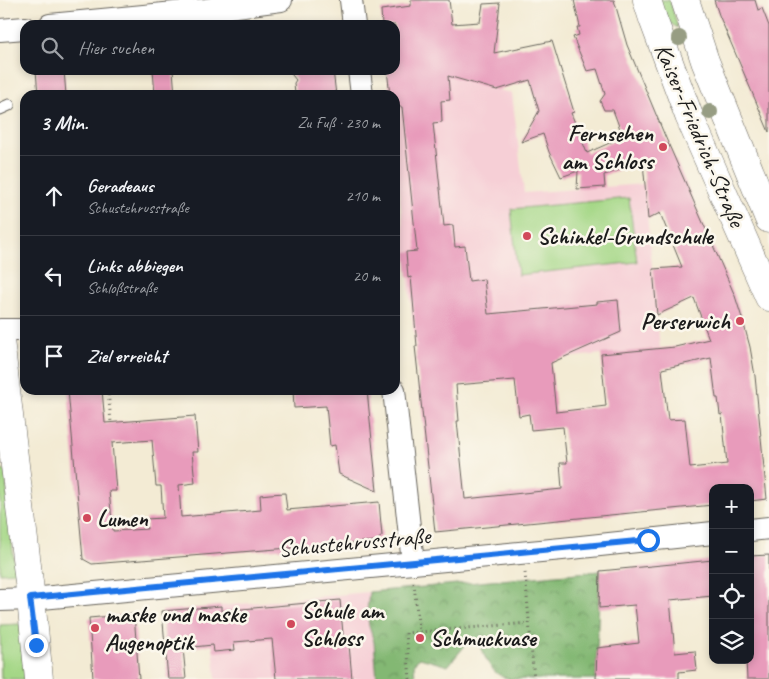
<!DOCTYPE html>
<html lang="de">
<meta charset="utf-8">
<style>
:root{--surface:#171b24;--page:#20242c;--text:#f1f3f6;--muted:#9ea1a6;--line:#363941}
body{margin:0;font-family:Caveat,sans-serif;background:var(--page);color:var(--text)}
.controls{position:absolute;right:15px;bottom:15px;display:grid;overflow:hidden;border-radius:10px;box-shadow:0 2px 8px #0003}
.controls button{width:45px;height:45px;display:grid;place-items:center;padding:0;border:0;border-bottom:1px solid var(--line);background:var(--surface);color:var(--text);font:25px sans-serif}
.stop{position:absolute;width:15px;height:15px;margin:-11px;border:4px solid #1a73e8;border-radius:50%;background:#fff}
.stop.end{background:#1a73e8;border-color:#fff;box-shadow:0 1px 5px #0008}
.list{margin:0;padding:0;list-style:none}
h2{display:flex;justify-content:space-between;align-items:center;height:65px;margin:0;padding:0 20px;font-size:21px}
h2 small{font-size:16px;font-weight:400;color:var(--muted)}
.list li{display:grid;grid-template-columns:32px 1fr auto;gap:15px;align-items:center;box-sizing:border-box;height:80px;padding:0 20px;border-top:1px solid var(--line)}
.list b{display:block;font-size:19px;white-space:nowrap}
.list p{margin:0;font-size:16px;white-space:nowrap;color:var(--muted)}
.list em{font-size:16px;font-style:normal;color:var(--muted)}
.icon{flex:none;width:28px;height:28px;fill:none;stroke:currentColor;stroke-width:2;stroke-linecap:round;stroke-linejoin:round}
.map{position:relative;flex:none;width:769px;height:679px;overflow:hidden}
.search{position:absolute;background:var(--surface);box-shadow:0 2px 8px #0003;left:20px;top:20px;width:380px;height:55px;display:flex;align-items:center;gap:12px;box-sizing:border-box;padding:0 18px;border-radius:15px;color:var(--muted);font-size:19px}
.panel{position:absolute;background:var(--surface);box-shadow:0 2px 8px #0003;left:20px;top:90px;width:380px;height:305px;border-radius:15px}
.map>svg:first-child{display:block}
.built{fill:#f6cfd6}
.green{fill:#a4d786;stroke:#607a51}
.forest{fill:url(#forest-crowns);stroke:#506a48}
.building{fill:#e89bbb;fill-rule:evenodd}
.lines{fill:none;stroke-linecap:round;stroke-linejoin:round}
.lane-casing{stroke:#67645c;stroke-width:13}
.street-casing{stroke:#67645c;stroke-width:24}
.secondary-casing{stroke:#67645c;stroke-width:29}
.path{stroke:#67645c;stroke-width:3;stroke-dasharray:1 4;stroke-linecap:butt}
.lane{stroke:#fff;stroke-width:11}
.street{stroke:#fff;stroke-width:22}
.secondary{stroke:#fff;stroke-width:28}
.tree{fill:#979d83}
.route{stroke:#1a73e8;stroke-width:6}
.poi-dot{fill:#d1495b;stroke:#fbf7ec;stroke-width:2}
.labels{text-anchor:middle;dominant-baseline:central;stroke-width:5;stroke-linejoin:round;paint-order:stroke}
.poi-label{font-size:24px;font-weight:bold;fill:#1c1c1c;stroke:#fbf7ec;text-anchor:start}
.street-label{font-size:24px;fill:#1c1c1c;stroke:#fbf7ec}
</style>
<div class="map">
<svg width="769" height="679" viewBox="0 0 769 679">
<defs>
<pattern id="forest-crowns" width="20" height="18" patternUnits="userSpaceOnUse" patternTransform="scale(1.25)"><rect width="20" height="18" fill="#83b873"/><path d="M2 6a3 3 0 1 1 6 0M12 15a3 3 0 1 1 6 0" fill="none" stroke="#6a955e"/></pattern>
</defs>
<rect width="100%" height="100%" fill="#fbf7ec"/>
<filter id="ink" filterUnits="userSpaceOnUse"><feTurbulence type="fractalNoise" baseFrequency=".02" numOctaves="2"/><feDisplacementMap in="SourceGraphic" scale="10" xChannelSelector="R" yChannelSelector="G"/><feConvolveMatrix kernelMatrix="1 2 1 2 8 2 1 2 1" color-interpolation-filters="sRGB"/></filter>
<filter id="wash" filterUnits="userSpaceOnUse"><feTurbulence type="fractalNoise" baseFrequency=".0096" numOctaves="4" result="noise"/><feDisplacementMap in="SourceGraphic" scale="20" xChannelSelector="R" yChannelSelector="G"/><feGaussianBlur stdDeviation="1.12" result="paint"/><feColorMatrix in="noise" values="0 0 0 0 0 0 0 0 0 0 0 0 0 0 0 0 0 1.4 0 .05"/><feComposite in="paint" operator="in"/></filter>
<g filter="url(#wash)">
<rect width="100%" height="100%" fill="#f3ebd4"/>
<g class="built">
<polygon points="475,70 490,88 512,93 524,193 644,184 660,348 418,373 395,149 395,95 390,95 388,74"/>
<polygon points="369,592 377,679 216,679 209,607"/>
</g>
<g class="green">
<polygon points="658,0 670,0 678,28 662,18"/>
<polygon points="629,198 637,262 518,275 511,209"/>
<polygon points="5,470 15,572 0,573 0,471"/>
<polygon points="20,624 25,679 1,679 0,625"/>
</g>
<path class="forest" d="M600 571 596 679H510C489 674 488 660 478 644L468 642 448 666 420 658 414 663 415 679H377L374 642 369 626 367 612 369 592Z"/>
<g id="blocks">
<g class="building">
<path d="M411 0H449L452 24 480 22 483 4 500 3 494 53 552 41 574 112 571 113 587 153 623 137 613 110H604L600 101 605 94 597 69 587 71 573 37 579 35 577 27H580L574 0H614L627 45 665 136 722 266 735 296 743 321 750 347 755 376 767 499 750 501V488H713V505L435 532 415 346H417L411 277 408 278 406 252 417 251 402 107H395V95H390L387 70H395V25H382L381 10 411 6ZM448 76 497 90 530 80 539 111 521 142 543 134 549 152 561 177 578 171 577 189 605 187 604 175 643 162 648 219 660 213 682 267 653 269 657 315 694 298 709 339 675 347 601 354 606 406 556 412 551 363 621 332 618 300 597 302V304L488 314 484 279 469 281 465 246 455 247 453 225 444 226 433 123 442 122 441 101 450 100ZM711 358 716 398H718L720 415 722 414 727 464 690 468 685 419 668 420 662 369ZM515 380 519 416 529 414 531 430 563 427 567 463H560L562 489 465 499 457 421H459L456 385Z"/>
<polygon points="714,0 755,0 758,10 762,8 769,26 769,132 719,15"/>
<polygon points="36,70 64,70 66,95 38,95"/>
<polygon points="153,70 173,70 175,95 155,95"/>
<polygon points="288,70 333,70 336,95 295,95 294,83 296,80"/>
<path d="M68 390H102L105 423 195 416 198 452H192L195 483 179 485 181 517 261 510 260 495 270 494 285 493 287 510 379 502 382 536 376 541 92 564 83 559ZM152 440 156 486H161L163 518 146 519 147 529 113 531 109 491H116L112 443Z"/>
<polygon points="293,390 367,390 377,491 339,474 335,445 330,446 326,406 294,408"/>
<polygon points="769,555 769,679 747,679 746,660 750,660 750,556"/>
<polygon points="713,560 713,596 670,600 675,653 695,651 697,670 679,672 679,679 596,679 597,648 639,643 635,605 599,608 600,571"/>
<polygon points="340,600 344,645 349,644 352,679 276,679 272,639 234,642 235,650 214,652 213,645 183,648 186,679 168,679 162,611 221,606 221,611"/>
<polygon points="134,614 139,679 93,679 89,618"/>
</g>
</g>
</g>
<g filter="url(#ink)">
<use href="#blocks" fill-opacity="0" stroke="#67645c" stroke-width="1"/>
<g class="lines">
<defs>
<polyline id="lane" points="0,109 9,105"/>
<g id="street">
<polyline points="351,0 354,25"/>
<polyline points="50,25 206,10 281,0"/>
<polyline points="0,30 25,28"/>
<polyline points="359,70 362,95"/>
<polyline points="0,330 25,330"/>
<polyline points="394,390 413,563"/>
<polyline points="750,530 769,528"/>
<polyline points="0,600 31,599 562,549 713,533"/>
</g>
<g id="secondary">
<polyline points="647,0 653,19 689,116 769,297"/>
<polyline points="685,0 705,61 769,219"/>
<polyline points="0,340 31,599 39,679"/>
</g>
</defs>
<use href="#lane" class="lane-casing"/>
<use href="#street" class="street-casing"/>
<use href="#secondary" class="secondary-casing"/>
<g class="path">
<polyline points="108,390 111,422"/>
<polyline points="525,573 534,679"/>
<polyline points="414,583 419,632"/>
<polyline points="410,679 406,633 529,623"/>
</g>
<use href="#lane" class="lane"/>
<use href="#street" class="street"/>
<use href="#secondary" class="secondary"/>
</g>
<g class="tree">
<circle cx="679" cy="38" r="8"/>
<circle cx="710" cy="112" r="8"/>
</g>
</g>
<g class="lines" filter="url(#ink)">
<polyline class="route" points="36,645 30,598 648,540"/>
</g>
<g class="poi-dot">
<circle cx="663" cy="147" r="5"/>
<circle cx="527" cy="236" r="5"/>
<circle cx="740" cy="321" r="5"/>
<circle cx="87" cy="518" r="5"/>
<circle cx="291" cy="624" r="5"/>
<circle cx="95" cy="628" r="5"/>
<circle cx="420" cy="638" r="5"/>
</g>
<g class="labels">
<g class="poi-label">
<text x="653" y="133" text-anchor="end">Fernsehen<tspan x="653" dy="28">am Schloss</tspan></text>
<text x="537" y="236">Schinkel-Grundschule</text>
<text x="730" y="321" text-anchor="end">Perserwich</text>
<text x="97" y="518">Lumen</text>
<text x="301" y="610">Schule am<tspan x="301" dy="28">Schloss</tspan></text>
<text x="105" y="614">maske und maske<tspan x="105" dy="28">Augenoptik</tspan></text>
<text x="430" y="638">Schmuckvase</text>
</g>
<g class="street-label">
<text transform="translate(700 135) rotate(67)">Kaiser-Friedrich-Straße</text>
<text transform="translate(354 542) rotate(-5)">Schustehrusstraße</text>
</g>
</g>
</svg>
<div class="controls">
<button>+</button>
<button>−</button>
<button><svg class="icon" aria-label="locate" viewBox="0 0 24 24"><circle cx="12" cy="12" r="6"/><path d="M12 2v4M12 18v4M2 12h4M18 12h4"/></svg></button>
<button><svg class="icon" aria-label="layers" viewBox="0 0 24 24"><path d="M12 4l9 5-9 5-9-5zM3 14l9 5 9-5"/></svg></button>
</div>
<div class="stop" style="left:648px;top:540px"></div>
<div class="stop end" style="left:36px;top:645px"></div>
<div class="search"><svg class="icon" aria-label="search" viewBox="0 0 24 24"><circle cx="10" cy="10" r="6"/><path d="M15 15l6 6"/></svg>Hier suchen</div>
<section class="panel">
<h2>3 Min.<small>Zu Fuß · 230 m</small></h2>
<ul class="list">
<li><svg class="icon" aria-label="ahead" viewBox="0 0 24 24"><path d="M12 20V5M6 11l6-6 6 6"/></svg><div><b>Geradeaus</b><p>Schustehrusstraße</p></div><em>210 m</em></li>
<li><svg class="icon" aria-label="left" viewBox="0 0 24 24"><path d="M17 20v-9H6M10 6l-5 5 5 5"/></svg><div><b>Links abbiegen</b><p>Schloßstraße</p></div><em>20 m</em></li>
<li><svg class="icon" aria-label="arrive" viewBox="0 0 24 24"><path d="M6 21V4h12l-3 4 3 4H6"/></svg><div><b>Ziel erreicht</b></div></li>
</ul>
</section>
</div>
